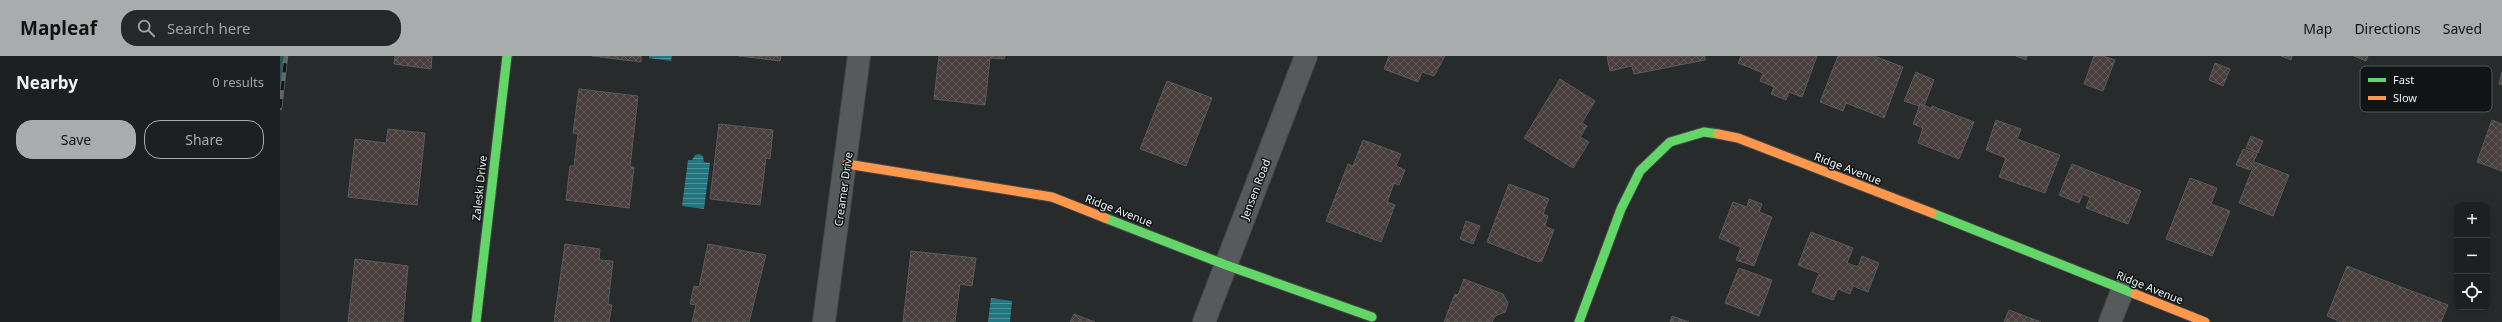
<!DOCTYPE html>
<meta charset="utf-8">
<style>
:root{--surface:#1d2020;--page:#252829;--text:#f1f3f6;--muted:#a0a3a5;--line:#3b3e3e;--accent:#a8acac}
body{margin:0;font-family:"Noto Sans",sans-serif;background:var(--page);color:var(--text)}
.controls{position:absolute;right:12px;bottom:12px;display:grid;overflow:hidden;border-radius:8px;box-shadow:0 4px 16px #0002}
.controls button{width:36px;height:36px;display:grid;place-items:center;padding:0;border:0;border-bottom:1px solid var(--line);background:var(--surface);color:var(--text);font:20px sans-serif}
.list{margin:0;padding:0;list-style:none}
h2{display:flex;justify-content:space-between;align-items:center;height:52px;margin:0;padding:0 16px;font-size:17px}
h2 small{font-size:13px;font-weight:400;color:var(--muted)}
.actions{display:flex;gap:8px;padding:12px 16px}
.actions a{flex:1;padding:9px 0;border:1px solid var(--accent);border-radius:16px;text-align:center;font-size:14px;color:var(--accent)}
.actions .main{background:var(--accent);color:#111}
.icon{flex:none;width:22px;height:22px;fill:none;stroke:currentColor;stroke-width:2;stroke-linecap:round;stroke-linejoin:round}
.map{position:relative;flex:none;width:2222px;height:266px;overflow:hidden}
header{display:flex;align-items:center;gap:24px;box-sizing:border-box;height:56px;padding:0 20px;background:var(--accent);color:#111}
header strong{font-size:19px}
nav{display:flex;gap:22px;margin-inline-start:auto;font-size:14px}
.search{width:280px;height:36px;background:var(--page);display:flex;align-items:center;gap:10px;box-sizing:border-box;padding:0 14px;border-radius:16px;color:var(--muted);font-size:15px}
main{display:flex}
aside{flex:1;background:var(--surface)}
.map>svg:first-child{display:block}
.forest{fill:url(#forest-firs)}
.water{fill:url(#water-rules)}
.building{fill:url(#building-cross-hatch);stroke:#5a5a5a}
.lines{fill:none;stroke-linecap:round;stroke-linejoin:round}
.street-casing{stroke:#454848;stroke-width:24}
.fast-casing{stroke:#454848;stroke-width:11}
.slow-casing{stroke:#454848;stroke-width:11}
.street{stroke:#575a5b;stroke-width:22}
.fast{stroke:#63d668;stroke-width:9}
.slow{stroke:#ff974d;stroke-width:9}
.rail-casing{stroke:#646767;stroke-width:4.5}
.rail{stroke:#111414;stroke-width:3;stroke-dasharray:9;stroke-linecap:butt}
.labels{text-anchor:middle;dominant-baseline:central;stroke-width:3;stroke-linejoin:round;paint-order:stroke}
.street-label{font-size:11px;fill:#edf2f2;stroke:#111414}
.key{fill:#111414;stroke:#535757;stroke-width:1}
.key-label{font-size:11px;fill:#edf2f2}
</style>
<header>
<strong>Mapleaf</strong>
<div class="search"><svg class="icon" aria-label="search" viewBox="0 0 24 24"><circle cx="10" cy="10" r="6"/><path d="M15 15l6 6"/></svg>Search here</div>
<nav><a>Map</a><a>Directions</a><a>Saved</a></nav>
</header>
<main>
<aside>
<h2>Nearby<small>0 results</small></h2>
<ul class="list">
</ul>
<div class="actions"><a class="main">Save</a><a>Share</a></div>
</aside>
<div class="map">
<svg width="2222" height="266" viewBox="0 0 2222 266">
<defs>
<pattern id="forest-firs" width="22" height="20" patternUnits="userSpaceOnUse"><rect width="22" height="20" fill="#23555b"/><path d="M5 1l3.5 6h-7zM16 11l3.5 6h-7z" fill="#436e73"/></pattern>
<pattern id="water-rules" width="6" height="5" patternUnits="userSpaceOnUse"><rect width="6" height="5" fill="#237680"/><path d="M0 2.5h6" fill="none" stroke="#4e9199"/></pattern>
<pattern id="building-cross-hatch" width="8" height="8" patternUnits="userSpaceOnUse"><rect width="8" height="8" fill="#493e3e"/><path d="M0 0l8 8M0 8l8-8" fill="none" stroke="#645a5a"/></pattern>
</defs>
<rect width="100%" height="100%" fill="#272b2b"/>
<polygon class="forest" points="0,0 6,0 0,52"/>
<g class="water">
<polygon points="369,0 392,0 391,5 369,2"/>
<polygon points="419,98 423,100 424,106 430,107 424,153 402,150 408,104 412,104 415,99"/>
<polygon points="711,242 732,245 730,266 708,266"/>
</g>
<g class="building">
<polygon points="115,0 152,0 151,13 114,8"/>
<polygon points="312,0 361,0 361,6"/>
<polygon points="459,0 501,0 500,5"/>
<polygon points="659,0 725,0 724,3 710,2 705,49 654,43"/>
<polygon points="1109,0 1165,0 1154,20 1142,16 1138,26 1104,13"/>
<polygon points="1327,0 1425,0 1425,4 1354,18 1352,10 1330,15"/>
<polygon points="1461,0 1537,0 1522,41 1509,36 1506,44 1491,38 1494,31 1480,25 1483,17 1458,7"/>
<polygon points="1558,0 1594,0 1623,11 1604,62 1566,47 1563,55 1540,46"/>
<polygon points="1736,0 1747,0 1746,4"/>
<polygon points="1814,0 1823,0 1835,4 1823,35 1804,28"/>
<polygon points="2001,0 2012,0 2011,4"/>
<polygon points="2074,0 2088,0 2086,5"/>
<polygon points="1935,7 1950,13 1943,30 1929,24"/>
<polygon points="1636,16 1654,24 1644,50 1640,48 1639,50 1624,45"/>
<polygon points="2222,16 2222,29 2219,28"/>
<polygon points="1280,23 1315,45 1302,67 1307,70 1300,81 1309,86 1293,112 1244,82"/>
<polygon points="887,25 932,42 906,110 860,93"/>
<polygon points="299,33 358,40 350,111 354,111 349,152 286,144 290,110 294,110 298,78 293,77"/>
<polygon points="1640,48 1651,52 1652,50 1694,66 1679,103 1638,87 1643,72 1633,68"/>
<polygon points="1716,64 1741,73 1737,83 1780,99 1765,137 1719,121 1726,102 1706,94"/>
<polygon points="2212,64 2222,68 2222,115 2197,106"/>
<polygon points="439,68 493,74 490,103 486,102 480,149 430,143"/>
<polygon points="108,73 145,77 137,149 68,141 75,83 106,87"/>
<polygon points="1971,80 1983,85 1978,97 1966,92"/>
<polygon points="1083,84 1121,98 1116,110 1125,114 1119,129 1114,127 1107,146 1115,149 1101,186 1046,165 1068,108 1073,110"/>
<polygon points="1963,93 1977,98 1970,114 1956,109"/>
<polygon points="1975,106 2009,119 1993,160 1959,147"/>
<polygon points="1792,108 1861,135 1848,168 1806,152 1810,141 1803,138 1799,147 1779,139"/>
<polygon points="1910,122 1937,132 1931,148 1950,155 1932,200 1886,183"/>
<polygon points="1229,128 1269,143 1263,158 1268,160 1265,170 1274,174 1262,205 1258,206 1207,186"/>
<polygon points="1469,143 1482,148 1479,156 1492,161 1474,210 1456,204 1461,191 1439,182 1453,146 1467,151"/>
<polygon points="1186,165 1200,170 1193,188 1180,183"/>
<polygon points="1531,176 1573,192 1567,207 1578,211 1582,200 1599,207 1588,236 1573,230 1570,238 1558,233 1553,244 1532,236 1539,217 1518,209"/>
<polygon points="285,188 320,193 319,204 333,205 328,248 332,249 329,266 274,266"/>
<polygon points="428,188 486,199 469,266 412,266 416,249 410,248 414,230 419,231"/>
<polygon points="631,195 696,202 692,230 680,228 675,266 623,266"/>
<polygon points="75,203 128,210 123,266 68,266"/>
<polygon points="2067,210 2168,249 2161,266 2061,266 2047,260"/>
<polygon points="1459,212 1492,224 1479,260 1445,247"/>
<polygon points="1184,223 1223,238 1228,247 1225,256 1215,260 1212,266 1164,266 1175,238 1178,239"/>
<polygon points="1729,254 1761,266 1724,266"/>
<polygon points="794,258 815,266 790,266"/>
<polygon points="1392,260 1409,266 1390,266"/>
</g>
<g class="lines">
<defs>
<g id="street">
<polyline points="544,266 579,0"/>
<polyline points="924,266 1026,0"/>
<polyline points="1830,266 1843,233"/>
</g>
<g id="fast">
<polyline points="1652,157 1855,238"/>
<polyline points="825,162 946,209 1092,261"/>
<polyline points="196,266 227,0"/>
<polyline points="1299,266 1341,153 1360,115 1390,86 1424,76 1438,78"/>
</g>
<g id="slow">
<polyline points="1438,78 1458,82 1652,157"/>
<polyline points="567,108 772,141 825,162"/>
<polyline points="1855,238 1925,266"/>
</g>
</defs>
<use href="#street" class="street-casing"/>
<use href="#fast" class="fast-casing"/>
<use href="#slow" class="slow-casing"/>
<use href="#street" class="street"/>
<use href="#fast" class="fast"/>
<use href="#slow" class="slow"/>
<defs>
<polyline id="rail" points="0,52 6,0"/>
</defs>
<use href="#rail" class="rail-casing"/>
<use href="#rail" class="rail"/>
</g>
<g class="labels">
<g class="street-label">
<text transform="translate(1568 112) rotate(21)">Ridge Avenue</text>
<text transform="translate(199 132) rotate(-84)">Zaleski Drive</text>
<text transform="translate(563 133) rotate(-82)">Creamer Drive</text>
<text transform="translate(975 133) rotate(-69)">Jensen Road</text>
<text transform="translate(839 154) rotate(21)">Ridge Avenue</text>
<text transform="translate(1870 231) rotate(22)">Ridge Avenue</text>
</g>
</g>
<rect x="2080" y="10" width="132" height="46" rx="6" class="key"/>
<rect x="2088" y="22" width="18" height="4" fill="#63d668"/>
<rect x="2088" y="40" width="18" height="4" fill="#ff974d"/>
<g class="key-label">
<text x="2113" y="28">Fast</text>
<text x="2113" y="46">Slow</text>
</g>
</svg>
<div class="controls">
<button>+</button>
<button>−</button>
<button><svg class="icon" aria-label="locate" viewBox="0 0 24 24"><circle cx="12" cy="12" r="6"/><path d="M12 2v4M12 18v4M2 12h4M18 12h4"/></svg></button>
</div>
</div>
</main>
